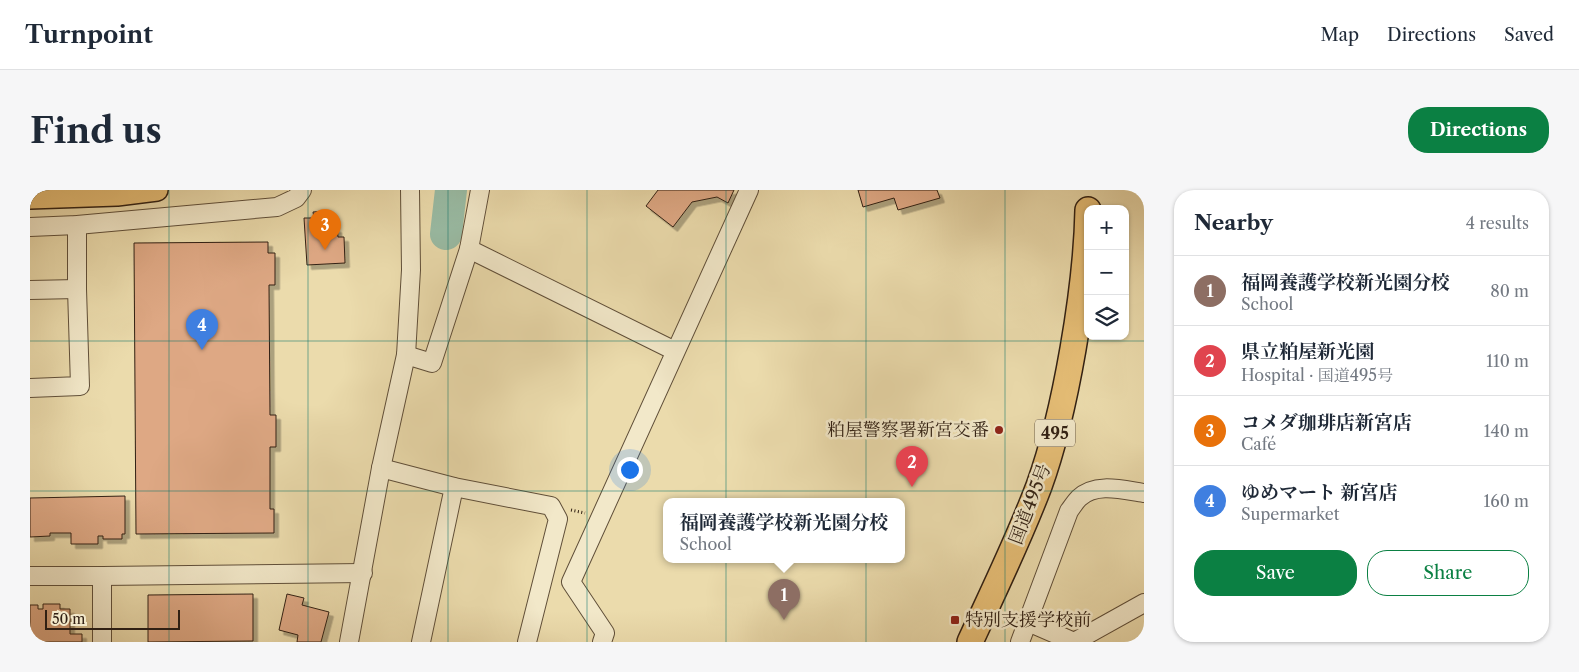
<!DOCTYPE html>
<meta charset="utf-8">
<style>
:root{--surface:#fff;--page:#f6f6f7;--text:#1f2937;--muted:#747a83;--line:#e0e1e3;--accent:#0b8043}
body{margin:0;font-family:"Libre Caslon Text","Noto Serif JP",serif;background:var(--page);color:var(--text)}
.controls{position:absolute;right:15px;top:15px;display:grid;overflow:hidden;border-radius:10px;box-shadow:0 1px 4px #0004}
.controls button{width:45px;height:45px;display:grid;place-items:center;padding:0;border:0;border-bottom:1px solid var(--line);background:var(--surface);color:var(--text);font:25px sans-serif}
.scale{position:absolute;left:15px;bottom:12px;width:135px;box-sizing:border-box;padding-left:5px;border:2px solid #312013;border-top:0;font-size:14px;line-height:18px;white-space:nowrap;color:#312013;-webkit-text-stroke:4px #f2e8c9;paint-order:stroke}
.you{position:absolute;left:599px;top:279px;width:18px;height:18px;margin:-12px;border:4px solid #fff;border-radius:50%;background:#1a73e8;box-shadow:0 0 0 8px #1a73e833}
.badge{display:grid;place-items:center;width:32px;height:32px;border-radius:50%;background:var(--accent);color:#fff;font-size:16px;font-weight:700}
.pin{position:absolute;translate:-50% -41px;filter:drop-shadow(0 1px 2px #0008)}
.pin::after{content:'';position:absolute;top:26px;width:18px;height:15px;background:inherit;clip-path:polygon(0 0,100% 0,50% 100%)}
.popup{position:absolute;left:633px;top:308px;width:242px;height:65px;box-sizing:border-box;display:grid;place-content:center;border-radius:10px;background:var(--surface);filter:drop-shadow(0 1px 4px #0005);font-size:16px;white-space:nowrap;color:var(--muted)}
.popup b{font-size:19px;color:var(--text)}
.popup::after{content:'';position:absolute;left:50%;top:100%;margin-left:-10px;border:10px solid transparent;border-top-color:var(--surface)}
.list{margin:0;padding:0;list-style:none}
h2{display:flex;justify-content:space-between;align-items:center;height:65px;margin:0;padding:0 20px;font-size:21px}
h2 small{font-size:16px;font-weight:400;color:var(--muted)}
.list li{display:grid;grid-template-columns:32px 1fr auto;gap:15px;align-items:center;box-sizing:border-box;height:70px;padding:0 20px;border-top:1px solid var(--line)}
.list b{display:block;font-size:19px;white-space:nowrap}
.list p{margin:0;font-size:16px;white-space:nowrap;color:var(--muted)}
.list em{font-size:16px;font-style:normal;color:var(--muted)}
.actions{display:flex;gap:10px;padding:15px 20px}
.actions a{flex:1;padding:11px 0;border:1px solid var(--accent);border-radius:20px;text-align:center;font-size:18px;color:var(--accent)}
.actions .main{background:var(--accent);color:#fff}
.icon{flex:none;width:28px;height:28px;fill:none;stroke:currentColor;stroke-width:2;stroke-linecap:round;stroke-linejoin:round}
.map{position:relative;flex:none;width:1114px;height:452px;overflow:hidden;border-radius:20px}
header{display:flex;align-items:center;gap:30px;box-sizing:border-box;height:70px;padding:0 25px;background:var(--surface);border-bottom:1px solid var(--line)}
header strong{font-size:24px}
nav{display:flex;gap:28px;margin-inline-start:auto;font-size:18px}
.intro{display:flex;align-items:center;justify-content:space-between;box-sizing:border-box;height:120px;padding:0 30px}
h1{margin:0;font-size:35px}
.button{padding:12px 22px;border-radius:20px;background:var(--accent);color:#fff;font-size:18px;font-weight:700}
main{display:flex;gap:30px;padding:0 30px}
aside{flex:1;background:var(--surface);border-radius:20px;box-shadow:0 1px 4px #0004}
.map>svg:first-child{display:block}
.lines{fill:none;stroke-linecap:round;stroke-linejoin:round}
.river{stroke:#99bca5;stroke-width:32}
.building{fill:#dea884;stroke:#312013;filter:url(#shadow)}
.minor-casing{stroke:#604f39;stroke-width:20}
.major-casing{stroke:#312013;stroke-width:24}
.highway-casing{stroke:#312013;stroke-width:28}
.path{stroke:#312013;stroke-width:3;stroke-dasharray:1 2.5;stroke-linecap:butt}
.minor{stroke:#f2e8c9;stroke-width:18}
.major{stroke:#e6be76;stroke-width:21}
.highway{stroke:#e6be76;stroke-width:25}
.grid{fill:none;stroke:#0f766e;stroke-width:1;stroke-opacity:0.55}
.poi-dot{fill:#8f2418;stroke:#f2e8c9;stroke-width:2}
.labels{text-anchor:middle;dominant-baseline:central;stroke-width:5;stroke-linejoin:round;paint-order:stroke}
.shield{fill:#f2e8c9;stroke:#6b5c4a;stroke-width:1}
.shield-label{font-size:16px;font-weight:bold;fill:#312013}
.poi-label{font-size:18px;fill:#312013;stroke:#f2e8c9;text-anchor:end}
.street-label{font-size:18px;fill:#312013;stroke:#f2e8c9}
</style>
<header>
<strong>Turnpoint</strong>
<nav><a>Map</a><a>Directions</a><a>Saved</a></nav>
</header>
<div class="intro"><h1>Find us</h1><a class="button">Directions</a></div>
<main>
<div class="map">
<svg width="1114" height="452" viewBox="0 0 1114 452">
<defs>
<filter id="shadow"><feDropShadow dx="4.5" dy="4.5" stdDeviation="0" flood-color="#0004"/></filter>
</defs>
<rect width="100%" height="100%" fill="#ebdbac"/>
<filter id="stains"><feTurbulence type="fractalNoise" baseFrequency=".004" numOctaves="4"/><feColorMatrix values="0 0 0 0 .2 0 0 0 0 .09 0 0 0 0 .02 0 0 0 .5 -.17"/></filter>
<radialGradient id="worn" r=".72"><stop offset=".6" stop-color="#630" stop-opacity="0"/><stop offset="1" stop-color="#630" stop-opacity=".3"/></radialGradient>
<g class="lines">
<polyline class="river" points="416,44 421,0"/>
</g>
<g class="building">
<polygon points="628,0 704,0 698,13 687,7 662,12 643,37 616,16"/>
<polygon points="828,0 907,0 910,8 868,20 864,8 833,17"/>
<polygon points="297,21 299,39 307,38 308,47 314,47 315,73 277,75 274,28 284,28 283,22"/>
<polygon points="238,52 238,63 245,63 245,95 239,95 240,225 246,225 246,257 240,257 240,319 244,319 244,343 106,344 104,53"/>
<polygon points="95,306 95,344 92,344 92,349 73,349 73,346 68,346 68,354 41,354 41,343 20,343 20,346 0,347 0,308"/>
<polygon points="223,404 223,451 118,452 118,405"/>
<polygon points="257,404 274,408 272,415 299,422 291,452 267,452 268,445 249,440"/>
<polygon points="13,414 30,414 30,419 40,419 40,444 52,444 52,452 0,452 0,415 8,415 8,419 13,419"/>
</g>
<g class="lines">
<defs>
<g id="minor">
<polyline points="0,37 47,35 247,17 266,8 272,0"/>
<polyline points="439,59 645,161"/>
<polyline points="0,100 47,99"/>
<polyline points="376,165 402,173 439,59 450,0"/>
<polyline points="0,198 50,196 47,99 47,35"/>
<polyline points="351,278 424,297 521,316 528,329 497,452"/>
<polyline points="0,386 72,386 333,383"/>
<polyline points="72,386 72,452"/>
<polyline points="998,432 1044,452 1114,413"/>
<polyline points="319,452 351,278 376,165 381,80 380,0"/>
<polyline points="391,452 424,297"/>
<polyline points="572,452 575,443 541,392 719,0"/>
<path d="M990 452 1039 321C1042 317 1045 312 1049 308 1066 292 1093 300 1114 303"/>
</g>
<polyline id="major" points="0,8 87,5 127,0"/>
<path id="highway" d="M940 452C964 400 989 349 1009 296 1025 252 1035 205 1043 159 1051 113 1057 67 1058 20"/>
</defs>
<use href="#minor" class="minor-casing"/>
<use href="#major" class="major-casing"/>
<use href="#highway" class="highway-casing"/>
<polyline class="path" points="541,320 555,323"/>
<use href="#minor" class="minor"/>
<use href="#major" class="major"/>
<use href="#highway" class="highway"/>
</g>
<path class="grid" d="M139 0V452M278 0V452M418 0V452M557 0V452M696 0V452M836 0V452M975 0V452M0 151H1114M0 301H1114"/>
<g class="poi-dot">
<circle cx="969" cy="240" r="5"/>
<rect x="920" y="425" width="10" height="10" rx="2.5"/>
</g>
<g class="labels">
<rect class="shield" x="1005" y="229.5" width="40" height="27" rx="4"/>
<g class="shield-label">
<text x="1025" y="243">495</text>
</g>
<g class="poi-label">
<text x="959" y="240">粕屋警察署新宮交番</text>
<text x="935" y="430" text-anchor="start">特別支援学校前</text>
</g>
<g class="street-label">
<text transform="translate(1000 314) rotate(-69)">国道495号</text>
</g>
</g>
<rect width="100%" height="100%" filter="url(#stains)"/>
<rect width="100%" height="100%" fill="url(#worn)"/>
</svg>
<div class="controls">
<button>+</button>
<button>−</button>
<button><svg class="icon" aria-label="layers" viewBox="0 0 24 24"><path d="M12 4l9 5-9 5-9-5zM3 14l9 5 9-5"/></svg></button>
</div>
<div class="scale">50 m</div>
<div class="you"></div>
<div class="pin badge" style="left:754px;top:430px;background:#8d6e63">1</div>
<div class="popup"><b>福岡養護学校新光園分校</b>School</div>
<div class="pin badge" style="left:882px;top:297px;background:#e0444e">2</div>
<div class="pin badge" style="left:295px;top:60px;background:#e8710a">3</div>
<div class="pin badge" style="left:172px;top:160px;background:#3f7fe0">4</div>
</div>
<aside>
<h2>Nearby<small>4 results</small></h2>
<ul class="list">
<li><span class="badge" style="background:#8d6e63">1</span><div><b>福岡養護学校新光園分校</b><p>School</p></div><em>80 m</em></li>
<li><span class="badge" style="background:#e0444e">2</span><div><b>県立粕屋新光園</b><p>Hospital · 国道495号</p></div><em>110 m</em></li>
<li><span class="badge" style="background:#e8710a">3</span><div><b>コメダ珈琲店新宮店</b><p>Café</p></div><em>140 m</em></li>
<li><span class="badge" style="background:#3f7fe0">4</span><div><b>ゆめマート 新宮店</b><p>Supermarket</p></div><em>160 m</em></li>
</ul>
<div class="actions"><a class="main">Save</a><a>Share</a></div>
</aside>
</main>
